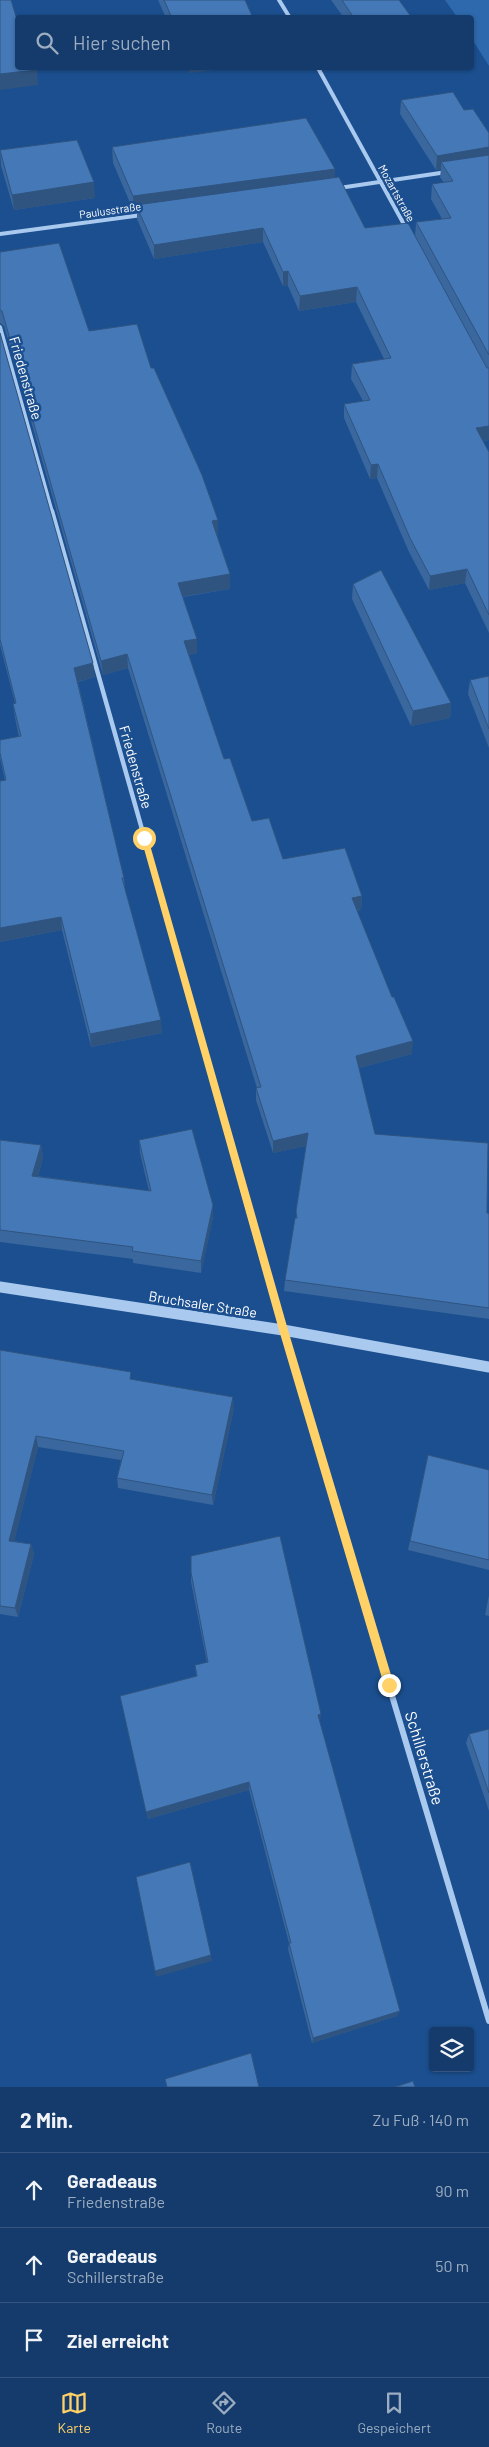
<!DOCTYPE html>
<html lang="de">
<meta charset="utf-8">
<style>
:root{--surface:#143b6b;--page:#1d4271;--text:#f1f3f6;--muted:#9dadc1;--line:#33557e;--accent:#ffd166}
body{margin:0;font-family:Barlow,sans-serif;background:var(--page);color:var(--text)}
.controls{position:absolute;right:15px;bottom:15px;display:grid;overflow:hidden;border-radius:5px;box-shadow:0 1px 4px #0004}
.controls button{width:45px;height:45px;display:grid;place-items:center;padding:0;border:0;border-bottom:1px solid var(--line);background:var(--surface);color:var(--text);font:25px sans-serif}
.stop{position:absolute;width:15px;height:15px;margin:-11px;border:4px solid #ffd166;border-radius:50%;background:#fff}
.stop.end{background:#ffd166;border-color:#fff;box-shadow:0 1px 5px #0008}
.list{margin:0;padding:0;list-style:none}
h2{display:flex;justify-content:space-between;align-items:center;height:65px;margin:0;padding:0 20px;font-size:21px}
h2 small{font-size:16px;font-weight:400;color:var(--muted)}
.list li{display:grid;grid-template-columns:32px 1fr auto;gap:15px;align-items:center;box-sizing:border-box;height:75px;padding:0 20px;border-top:1px solid var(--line)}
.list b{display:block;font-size:19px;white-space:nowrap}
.list p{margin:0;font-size:16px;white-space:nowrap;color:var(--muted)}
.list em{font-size:16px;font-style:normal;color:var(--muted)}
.icon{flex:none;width:28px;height:28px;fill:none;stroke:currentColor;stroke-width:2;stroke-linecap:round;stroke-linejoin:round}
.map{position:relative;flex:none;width:489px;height:2087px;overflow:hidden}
.search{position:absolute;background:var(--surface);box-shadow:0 1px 4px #0004;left:15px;right:15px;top:15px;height:55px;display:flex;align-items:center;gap:12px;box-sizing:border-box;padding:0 18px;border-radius:5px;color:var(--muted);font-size:19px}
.sheet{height:290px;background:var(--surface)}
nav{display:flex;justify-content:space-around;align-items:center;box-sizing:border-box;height:70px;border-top:1px solid var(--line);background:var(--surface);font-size:14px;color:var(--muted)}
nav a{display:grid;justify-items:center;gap:2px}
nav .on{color:var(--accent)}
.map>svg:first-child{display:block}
.green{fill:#2e69ad}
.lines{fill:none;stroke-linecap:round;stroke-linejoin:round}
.minor-far2{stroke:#a9c9ee;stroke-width:4}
.minor-far1{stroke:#a9c9ee;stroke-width:4.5}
.minor{stroke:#a9c9ee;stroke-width:6}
.tertiary{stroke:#a9c9ee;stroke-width:11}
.wall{fill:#3a679d}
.shaded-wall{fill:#305480}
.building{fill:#4478b7;stroke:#305480}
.route{fill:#ffd166}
.labels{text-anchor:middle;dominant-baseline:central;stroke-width:5;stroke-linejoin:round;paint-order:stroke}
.far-street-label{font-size:11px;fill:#fff;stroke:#1b4f8f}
.street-label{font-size:14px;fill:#fff;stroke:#1b4f8f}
.near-street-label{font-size:16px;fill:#fff;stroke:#1b4f8f}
</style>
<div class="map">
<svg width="489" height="2087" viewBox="0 0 489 2087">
<rect width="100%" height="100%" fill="#1b4f8f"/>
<polygon class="green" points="445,0 489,0 489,66 472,39 472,18 457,17"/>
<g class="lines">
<g class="minor-far2">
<polyline points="279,0 290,18"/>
<polyline points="318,68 406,228"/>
<polyline points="339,188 447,172"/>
<polyline points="0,234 142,215"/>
<polyline points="0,327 52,512"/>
</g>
<polyline class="minor-far1" points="52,511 244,1190"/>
<polyline class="minor" points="243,1189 283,1330 489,2021"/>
<polyline class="tertiary" points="0,1287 283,1330 489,1367"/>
</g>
<g class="wall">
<polygon points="158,0 245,0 253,18 166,18"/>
<polygon points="331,0 399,0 412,18 344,18"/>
<polygon points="401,100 464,110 489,133 489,440 483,441 489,452 489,633 465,583 429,590 409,552 377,478 370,479 344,418 344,404 363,401 351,379 352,364 384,359 356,302 299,311 288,286 283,286 263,242 154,259 137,219 137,212 134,212 113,163 112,147 335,169 335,178 365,228 415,236 416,222 442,219 431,199 432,184 444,183 440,177 441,169 436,170 400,114"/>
<polygon points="0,150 95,198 14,210 1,166"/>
<polygon points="0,252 89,331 151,368 218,535 217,535 230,574 230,589 183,597 197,653 189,655 224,759 252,821 283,859 362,896 361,910 357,911 412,1054 359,1068 375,1134 489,1214 489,1319 284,1291 285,1280 296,1218 296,1211 306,1146 273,1153 256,1100 256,1088 257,1088 128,668 103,675 4,326 0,323 0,324"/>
<polygon points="0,333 95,677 78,682 124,878 125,889 162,1033 91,1047 62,930 0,942 0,781 5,781 0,758 0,740 19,737 15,718 13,704 15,703 0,645"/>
<polygon points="353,584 451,703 450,718 411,726 352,599"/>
<polygon points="489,676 489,748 468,694 470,680"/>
<polygon points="0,1140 41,1145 43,1158 38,1176 149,1191 140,1153 139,1140 213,1217 201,1273 133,1263 133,1259 0,1242"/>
<polygon points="0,1350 132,1379 234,1408 213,1505 118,1488 117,1478 121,1460 38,1447 14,1541 31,1544 34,1554 18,1617 0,1614"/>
<polygon points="428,1455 489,1470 489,1570 408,1550"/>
<polygon points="191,1572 320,1722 397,2016 312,2043 288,1949 289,1943 249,1790 148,1819 120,1696 196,1676 195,1665 207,1663 191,1582"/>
<polygon points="489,1595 489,1616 485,1615"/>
<polygon points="489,1729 489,1811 466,1743 469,1734"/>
</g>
<g class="shaded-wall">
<polygon points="189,68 233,68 189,73"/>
<polygon points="37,70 38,85 0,90 0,74"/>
<polygon points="489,147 489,156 441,162 441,169 436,170 437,156"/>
<polygon points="335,169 335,185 136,205 137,212 134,212 133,196"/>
<polygon points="94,182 95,198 14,210 12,195"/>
<polygon points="263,228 263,242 154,259 154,245"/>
<polygon points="288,271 288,286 283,286 283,272"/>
<polygon points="357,287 356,302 299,311 300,296"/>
<polygon points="489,426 489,440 474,442 476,428"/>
<polygon points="378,464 377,478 370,479 371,465"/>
<polygon points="218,520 218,535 212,536 212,521"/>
<polygon points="467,569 465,583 429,590 430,576"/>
<polygon points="230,574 230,589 179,597 178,583"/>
<polygon points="197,639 197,653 185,656 184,641"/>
<polygon points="127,654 128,668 103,675 101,661"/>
<polygon points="93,663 95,677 76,682 74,668"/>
<polygon points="451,703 450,718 411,726 413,711"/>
<polygon points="362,896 361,910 351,912 352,898"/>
<polygon points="61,917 62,930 0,942 0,928"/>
<polygon points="161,1020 162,1033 91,1047 90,1034"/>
<polygon points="413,1041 412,1054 355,1069 356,1056"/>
<polygon points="308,1133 308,1146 273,1153 273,1141"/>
<polygon points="41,1145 43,1158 35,1188 32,1176"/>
<polygon points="213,1205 213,1217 201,1273 201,1261"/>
<polygon points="233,1397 234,1408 213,1505 212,1495"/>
<polygon points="36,1436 38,1447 12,1550 9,1541"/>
<polygon points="31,1544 34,1554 18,1617 15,1608"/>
<polygon points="321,1714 320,1722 317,1723 318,1715"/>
<polygon points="249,1782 249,1790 148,1819 146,1812"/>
<polygon points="211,1955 212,1961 156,1977 155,1971"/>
<polygon points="400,2011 397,2016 312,2043 313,2038"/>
</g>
<g class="building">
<polygon points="0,0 11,0 18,23 18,68 36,68 37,70 0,74"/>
<polygon points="164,0 245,0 253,18 172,18"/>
<polygon points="342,0 399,0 412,18 354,18"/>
<polygon points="453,92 464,110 473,109 489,133 489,147 437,156 401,100"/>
<polygon points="306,118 335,169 133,196 112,147"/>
<polygon points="77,140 94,182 12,195 0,150"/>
<polygon points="489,155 489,355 416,222 451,218 432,184 453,181 441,162"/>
<polygon points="339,177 365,228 408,223 487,368 489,368 489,426 476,428 489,452 489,615 467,569 430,576 410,538 378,464 371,465 344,404 370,400 352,364 391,358 357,287 300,296 288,271 283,272 263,228 154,245 136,205"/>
<polygon points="59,243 89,331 137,324 151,368 154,368 202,475 218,520 212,521 230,574 178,583 197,639 184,641 224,759 230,758 252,821 269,818 283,859 345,848 362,896 352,898 392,997 394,997 413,1041 356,1056 375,1134 488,1143 487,1213 489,1214 489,1308 285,1280 295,1218 297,1218 296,1211 308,1133 273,1141 256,1088 261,1087 127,654 101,661 2,311 0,310 0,252"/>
<polygon points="0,333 93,663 74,668 124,878 122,878 161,1020 90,1034 61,917 0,928 0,781 6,780 0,753 0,740 21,736 13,704 16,703 0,639"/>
<polygon points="381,570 451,703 413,711 353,584"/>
<polygon points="489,676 489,729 470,680"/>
<polygon points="192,1129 213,1205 201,1261 132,1251 133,1247 0,1230 0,1140 41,1145 32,1176 151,1191 139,1140"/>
<polygon points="0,1350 131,1372 130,1379 233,1397 212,1495 117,1478 124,1451 36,1436 9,1541 31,1544 15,1608 0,1606"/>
<polygon points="428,1455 489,1470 489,1560 410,1541"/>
<polygon points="280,1536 321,1714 318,1715 400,2011 313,2038 289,1943 291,1943 249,1782 146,1812 120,1696 197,1676 195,1665 208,1662 191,1572 191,1556"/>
<polygon points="489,1729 489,1793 469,1734"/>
<polygon points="190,1862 211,1955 155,1971 136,1877"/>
<polygon points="251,2053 259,2087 167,2087 165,2079"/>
<polygon points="413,2081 415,2087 395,2087"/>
</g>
<polygon class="route" points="144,835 148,838 288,1330 394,1685 389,1690 384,1685 279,1330 141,838"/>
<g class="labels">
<g class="far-street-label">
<text transform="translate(397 193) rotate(61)">Mozartstraße</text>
<text transform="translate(110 210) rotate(-8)">Paulusstraße</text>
</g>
<g class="street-label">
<text transform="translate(26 378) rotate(74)">Friedenstraße</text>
<text transform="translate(136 767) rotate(74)">Friedenstraße</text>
<text transform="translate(203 1304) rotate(9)">Bruchsaler Straße</text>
</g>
<g class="near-street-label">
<text transform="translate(425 1758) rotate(73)">Schillerstraße</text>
</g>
</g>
</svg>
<div class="controls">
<button><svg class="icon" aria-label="layers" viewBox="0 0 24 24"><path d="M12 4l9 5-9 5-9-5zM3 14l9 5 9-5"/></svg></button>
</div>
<div class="stop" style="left:144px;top:838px"></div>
<div class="stop end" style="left:389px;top:1685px"></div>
<div class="search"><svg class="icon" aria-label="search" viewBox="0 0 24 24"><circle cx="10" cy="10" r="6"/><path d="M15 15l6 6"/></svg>Hier suchen</div>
</div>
<section class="sheet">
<h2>2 Min.<small>Zu Fuß · 140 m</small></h2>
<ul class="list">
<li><svg class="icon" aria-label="ahead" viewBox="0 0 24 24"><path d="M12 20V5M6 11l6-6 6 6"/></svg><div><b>Geradeaus</b><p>Friedenstraße</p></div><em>90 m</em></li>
<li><svg class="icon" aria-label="ahead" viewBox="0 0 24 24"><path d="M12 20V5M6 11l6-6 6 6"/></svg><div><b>Geradeaus</b><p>Schillerstraße</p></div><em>50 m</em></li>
<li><svg class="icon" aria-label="arrive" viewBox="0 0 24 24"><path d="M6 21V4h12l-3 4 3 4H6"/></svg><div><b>Ziel erreicht</b></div></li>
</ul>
</section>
<nav>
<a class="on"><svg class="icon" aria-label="map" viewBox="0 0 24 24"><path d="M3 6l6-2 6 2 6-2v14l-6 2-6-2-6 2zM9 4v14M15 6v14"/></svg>Karte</a>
<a><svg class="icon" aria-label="directions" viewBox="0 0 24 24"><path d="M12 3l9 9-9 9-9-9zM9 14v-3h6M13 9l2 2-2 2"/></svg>Route</a>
<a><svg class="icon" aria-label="saved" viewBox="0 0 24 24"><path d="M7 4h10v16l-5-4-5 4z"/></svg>Gespeichert</a>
</nav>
